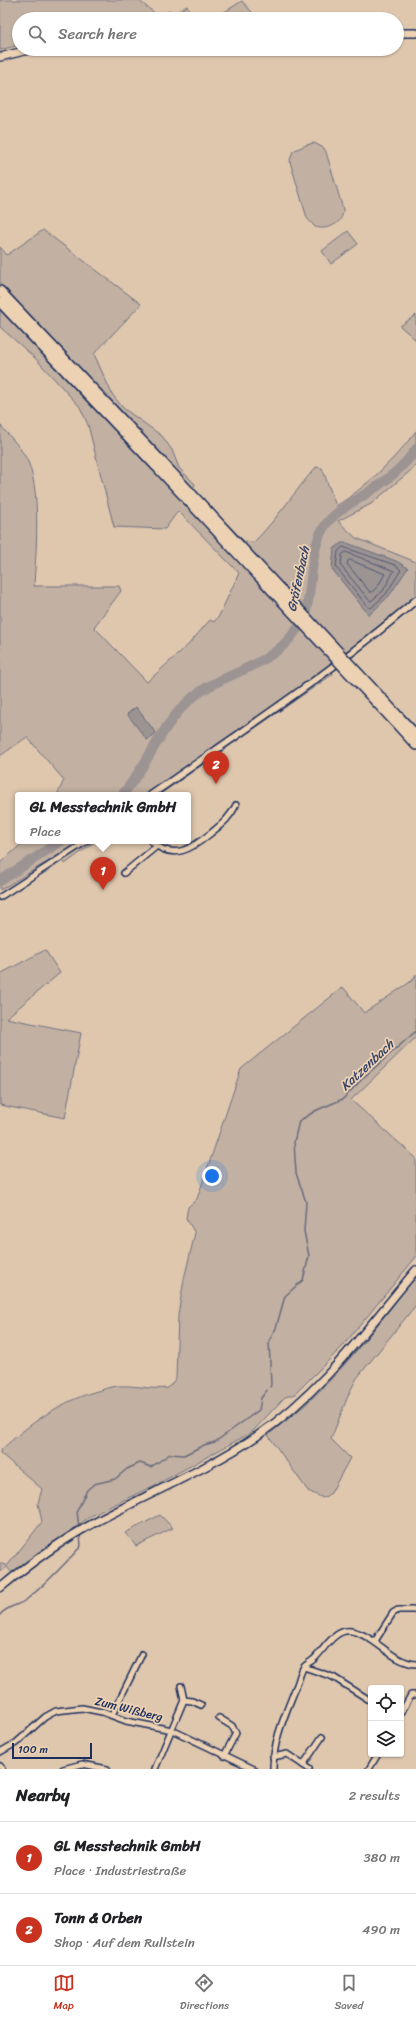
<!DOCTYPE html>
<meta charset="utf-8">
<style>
:root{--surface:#fff;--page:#f6f6f6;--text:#202124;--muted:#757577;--line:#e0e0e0;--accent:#c8321e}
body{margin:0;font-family:Sriracha,sans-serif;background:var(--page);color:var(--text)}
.controls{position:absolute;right:12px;bottom:12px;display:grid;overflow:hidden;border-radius:4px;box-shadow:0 1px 3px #0004}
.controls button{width:36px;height:36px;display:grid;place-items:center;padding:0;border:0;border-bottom:1px solid var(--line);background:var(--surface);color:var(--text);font:20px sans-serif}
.scale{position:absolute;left:12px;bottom:10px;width:80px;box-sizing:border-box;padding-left:4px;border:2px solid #1b2f5e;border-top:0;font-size:11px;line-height:14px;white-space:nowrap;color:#1b2f5e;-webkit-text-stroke:3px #ecd1b3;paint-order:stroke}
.you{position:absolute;left:212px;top:1176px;width:14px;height:14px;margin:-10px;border:3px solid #fff;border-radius:50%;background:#1a73e8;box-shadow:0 0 0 6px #1a73e833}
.badge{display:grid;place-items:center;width:26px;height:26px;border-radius:50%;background:var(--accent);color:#fff;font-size:13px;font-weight:700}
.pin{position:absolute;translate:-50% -33px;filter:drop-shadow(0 1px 2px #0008)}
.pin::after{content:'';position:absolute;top:21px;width:14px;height:12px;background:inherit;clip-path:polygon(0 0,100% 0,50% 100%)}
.popup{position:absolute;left:15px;top:792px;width:176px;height:52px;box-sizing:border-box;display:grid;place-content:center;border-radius:4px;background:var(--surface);filter:drop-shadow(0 1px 3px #0005);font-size:13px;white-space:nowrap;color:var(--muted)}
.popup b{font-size:15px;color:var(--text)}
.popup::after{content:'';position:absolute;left:50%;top:100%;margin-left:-8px;border:8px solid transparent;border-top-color:var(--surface)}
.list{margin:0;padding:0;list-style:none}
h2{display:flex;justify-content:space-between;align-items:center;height:52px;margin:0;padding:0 16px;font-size:17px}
h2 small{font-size:13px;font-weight:400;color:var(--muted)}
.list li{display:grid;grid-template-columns:26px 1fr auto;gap:12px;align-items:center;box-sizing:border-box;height:72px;padding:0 16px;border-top:1px solid var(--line)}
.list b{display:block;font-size:15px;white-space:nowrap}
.list p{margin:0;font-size:13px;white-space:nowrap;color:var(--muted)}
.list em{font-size:13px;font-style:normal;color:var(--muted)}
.icon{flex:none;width:22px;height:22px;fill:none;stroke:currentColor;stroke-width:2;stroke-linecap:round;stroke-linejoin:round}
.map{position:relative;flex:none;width:416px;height:1769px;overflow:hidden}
.search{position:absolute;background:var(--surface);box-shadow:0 1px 3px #0004;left:12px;right:12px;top:12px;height:44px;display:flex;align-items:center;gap:10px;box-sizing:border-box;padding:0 14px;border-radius:22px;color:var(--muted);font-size:15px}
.sheet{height:196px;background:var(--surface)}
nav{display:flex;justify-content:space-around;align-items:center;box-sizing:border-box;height:56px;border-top:1px solid var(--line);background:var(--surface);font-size:11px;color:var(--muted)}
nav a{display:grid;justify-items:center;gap:2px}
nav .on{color:var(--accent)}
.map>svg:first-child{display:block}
.green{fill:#c2b1a2;stroke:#6e7080}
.water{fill:#9c9393;stroke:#686b7e}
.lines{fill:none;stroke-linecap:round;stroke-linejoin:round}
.shore{stroke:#4f5773;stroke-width:1}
.stream{stroke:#686b7e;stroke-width:1.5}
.river{stroke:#9c9393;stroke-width:10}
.minor-casing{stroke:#1b2f5e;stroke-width:8}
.tertiary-casing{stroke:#1b2f5e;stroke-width:9}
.secondary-casing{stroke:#1b2f5e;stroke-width:10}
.trunk-casing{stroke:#1b2f5e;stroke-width:12}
.minor{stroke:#ecd1b3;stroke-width:5}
.tertiary{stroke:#ecd1b3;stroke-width:6}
.secondary{stroke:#ecd1b3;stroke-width:7}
.trunk{stroke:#ecd1b3;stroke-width:9}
.trunk-bridge-casing{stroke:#1b2f5e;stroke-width:12;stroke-linecap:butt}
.trunk-bridge{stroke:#ecd1b3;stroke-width:9}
.labels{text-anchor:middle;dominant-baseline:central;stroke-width:3.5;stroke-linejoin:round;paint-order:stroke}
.street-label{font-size:12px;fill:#1b2f5e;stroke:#ecd1b3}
.water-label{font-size:13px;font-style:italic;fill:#354369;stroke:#ecd1b3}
</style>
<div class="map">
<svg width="416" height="1769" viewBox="0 0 416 1769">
<rect width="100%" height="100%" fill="#dfc7ae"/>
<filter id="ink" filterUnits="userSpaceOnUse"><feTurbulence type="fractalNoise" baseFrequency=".025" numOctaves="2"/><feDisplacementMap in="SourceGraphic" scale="8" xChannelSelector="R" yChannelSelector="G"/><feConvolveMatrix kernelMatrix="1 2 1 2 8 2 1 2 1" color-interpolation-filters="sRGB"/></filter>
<g filter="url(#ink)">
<g class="green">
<polygon points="0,0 138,0 157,15 170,11 176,12 187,6 193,16 202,19 19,19 19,45 0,50"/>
<polygon points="242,1 258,19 213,19"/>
<path d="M314 143 324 148 326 152 343 209C344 223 328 231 315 227L307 218 291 165 290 160 293 151 306 145Z"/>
<path d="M43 230 141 304 94 354 112 394 123 408 162 436 172 450 179 468 195 484 193 489 244 541 254 542C277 519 295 491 316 467L322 468 336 506C364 489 396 458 416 431V466L371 504 338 521 356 538 416 562V595L394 615 329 664 333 674 159 795H57L64 780 27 737 0 756V425C10 437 23 449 29 464 41 498 36 550 34 586H119L121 591 94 627 147 682 188 645 210 620 214 622 219 616 239 573 178 511 165 529 114 527 88 425 80 407 35 358 0 327V247L7 255Z"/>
<polygon points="348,231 358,244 331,264 322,251"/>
<polygon points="416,315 416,340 400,326"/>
<polygon points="25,841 96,841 65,864 59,855 0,890 0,863"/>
<polygon points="45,950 60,973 6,1018 81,1033 65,1118 0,1105 0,974"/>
<path d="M416 974V1037L351 1100 416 1158V1257L342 1347 295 1394 285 1397 252 1432 163 1481 91 1516 12 1573 7 1567 0 1572V1563L7 1566 42 1522 38 1503 42 1489 0 1453V1451C30 1423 62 1400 101 1390 107 1388 113 1386 119 1386 136 1385 152 1390 168 1388L176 1378 178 1315 184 1279 195 1233 186 1218 188 1207 197 1199 241 1069 343 987 364 1013 413 980Z"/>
<path d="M416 1276V1305L357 1378 350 1391 331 1439 350 1458 331 1493 323 1498 308 1491 268 1435C280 1425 292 1416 304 1406 346 1368 381 1320 416 1276Z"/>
<polygon points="160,1515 173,1528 136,1546 125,1533"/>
</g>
<g class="water">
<polygon points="341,543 347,543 396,561 408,568 389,596 369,615 332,569 334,549"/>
<polygon points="136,707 156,733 147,740 127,714"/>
</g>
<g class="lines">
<g class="shore">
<polygon points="343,547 395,565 401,570 386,594 371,608 368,607 336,567 338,552"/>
<polygon points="346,552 394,571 383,591 371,601 369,600 341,566 342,555"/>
<polygon points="350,560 385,574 378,586 372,592 370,592 347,564 348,561"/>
</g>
<g class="stream">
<polyline points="270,1387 271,1385 269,1341 276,1328 285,1296 303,1280 309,1256 304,1231 306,1202 296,1173 294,1142 299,1121 317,1110 343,1099 363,1078 416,1031"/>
<polyline points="79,1528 77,1511 87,1490 94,1484 115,1479 127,1469 140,1463 151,1467 170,1454 184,1455 204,1445 215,1442 259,1410 261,1398 267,1390"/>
<path d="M0 1615C8 1605 16 1607 26 1600 46 1584 64 1565 81 1546L80 1534"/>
</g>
<g class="river">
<path d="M122 795C150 763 160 725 193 697 224 672 269 668 294 633 298 628 303 622 305 615 313 590 309 550 324 527 333 513 350 504 364 495 382 484 404 467 416 449"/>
<polyline points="0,881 61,841"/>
</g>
<defs>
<g id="minor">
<path d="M151 841C173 862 193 848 211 833 222 824 230 818 236 805"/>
<polyline points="124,873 157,846"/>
<polyline points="0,897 87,841"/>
<polyline points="375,1641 393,1613 398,1610 416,1610"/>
<polyline points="304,1667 333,1677 371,1701"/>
<polyline points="184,1700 192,1701 201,1705"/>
<polyline points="401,1713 411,1695 416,1695"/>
<polyline points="112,1715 142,1654"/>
<polyline points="219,1718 232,1726 236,1733 224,1756"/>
<polyline points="0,1752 16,1743 45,1717 56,1711 82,1708 102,1712 126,1721 172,1730 254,1769"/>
<polyline points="273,1757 287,1754 309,1769"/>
<polyline points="303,1765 322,1737"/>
<polyline points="0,1766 2,1769"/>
<polyline points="63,1769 82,1764 107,1769"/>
<polyline points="155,1769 184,1700 181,1686"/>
<path d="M273 1769C273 1740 286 1713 296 1687 299 1681 300 1672 304 1667 306 1664 311 1662 314 1659 324 1650 334 1629 351 1631 375 1635 392 1663 416 1664"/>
<polyline points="369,1769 378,1754"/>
</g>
<path id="tertiary" d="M151 795C241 732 333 672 416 600"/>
<g id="secondary">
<polyline points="397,33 416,33"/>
<polyline points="0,57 32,49"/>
<path d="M0 1588C29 1564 59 1542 92 1524 147 1494 205 1471 257 1436 322 1392 367 1328 416 1270"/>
</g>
<g id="trunk">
<polyline points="0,291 161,461"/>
<polyline points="0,302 156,466"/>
<polyline points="398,716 416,735"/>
<polyline points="393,720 416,745"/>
</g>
</defs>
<use href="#minor" class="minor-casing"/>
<use href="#tertiary" class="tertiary-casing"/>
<use href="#secondary" class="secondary-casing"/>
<use href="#trunk" class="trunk-casing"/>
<use href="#minor" class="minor"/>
<use href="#tertiary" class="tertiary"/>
<use href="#secondary" class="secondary"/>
<use href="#trunk" class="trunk"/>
<defs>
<g id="trunk-bridge">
<polyline points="161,461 398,716"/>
<polyline points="156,466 393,720"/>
</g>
</defs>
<use href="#trunk-bridge" class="trunk-bridge-casing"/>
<use href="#trunk-bridge" class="trunk-bridge"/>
</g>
</g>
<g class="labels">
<g class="street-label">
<text transform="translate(129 1709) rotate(14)">Zum Wißberg</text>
</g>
<g class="water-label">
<text transform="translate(298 579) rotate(-78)">Gräfenbach</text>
<text transform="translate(367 1065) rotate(-43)">Katzenbach</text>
</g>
</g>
</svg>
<div class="controls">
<button><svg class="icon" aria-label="locate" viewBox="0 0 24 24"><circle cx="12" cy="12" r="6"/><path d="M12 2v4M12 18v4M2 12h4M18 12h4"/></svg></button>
<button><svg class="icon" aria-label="layers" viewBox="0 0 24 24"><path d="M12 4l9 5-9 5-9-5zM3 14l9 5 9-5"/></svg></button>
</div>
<div class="scale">100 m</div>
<div class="you"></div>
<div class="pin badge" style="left:103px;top:890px">1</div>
<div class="popup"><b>GL Messtechnik GmbH</b>Place</div>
<div class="pin badge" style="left:216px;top:784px">2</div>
<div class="search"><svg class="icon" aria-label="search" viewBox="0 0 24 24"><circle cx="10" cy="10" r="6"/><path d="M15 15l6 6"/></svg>Search here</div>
</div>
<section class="sheet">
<h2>Nearby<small>2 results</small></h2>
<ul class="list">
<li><span class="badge">1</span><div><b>GL Messtechnik GmbH</b><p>Place · Industriestraße</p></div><em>380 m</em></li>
<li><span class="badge">2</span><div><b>Tonn &amp; Orben</b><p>Shop · Auf dem Rullstein</p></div><em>490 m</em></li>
</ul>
</section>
<nav>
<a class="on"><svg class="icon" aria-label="map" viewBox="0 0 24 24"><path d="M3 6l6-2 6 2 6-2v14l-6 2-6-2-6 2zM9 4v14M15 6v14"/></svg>Map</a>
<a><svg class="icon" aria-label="directions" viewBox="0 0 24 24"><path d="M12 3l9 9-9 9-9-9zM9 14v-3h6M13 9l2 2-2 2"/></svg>Directions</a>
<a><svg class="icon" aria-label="saved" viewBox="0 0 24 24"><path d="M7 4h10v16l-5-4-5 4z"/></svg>Saved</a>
</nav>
